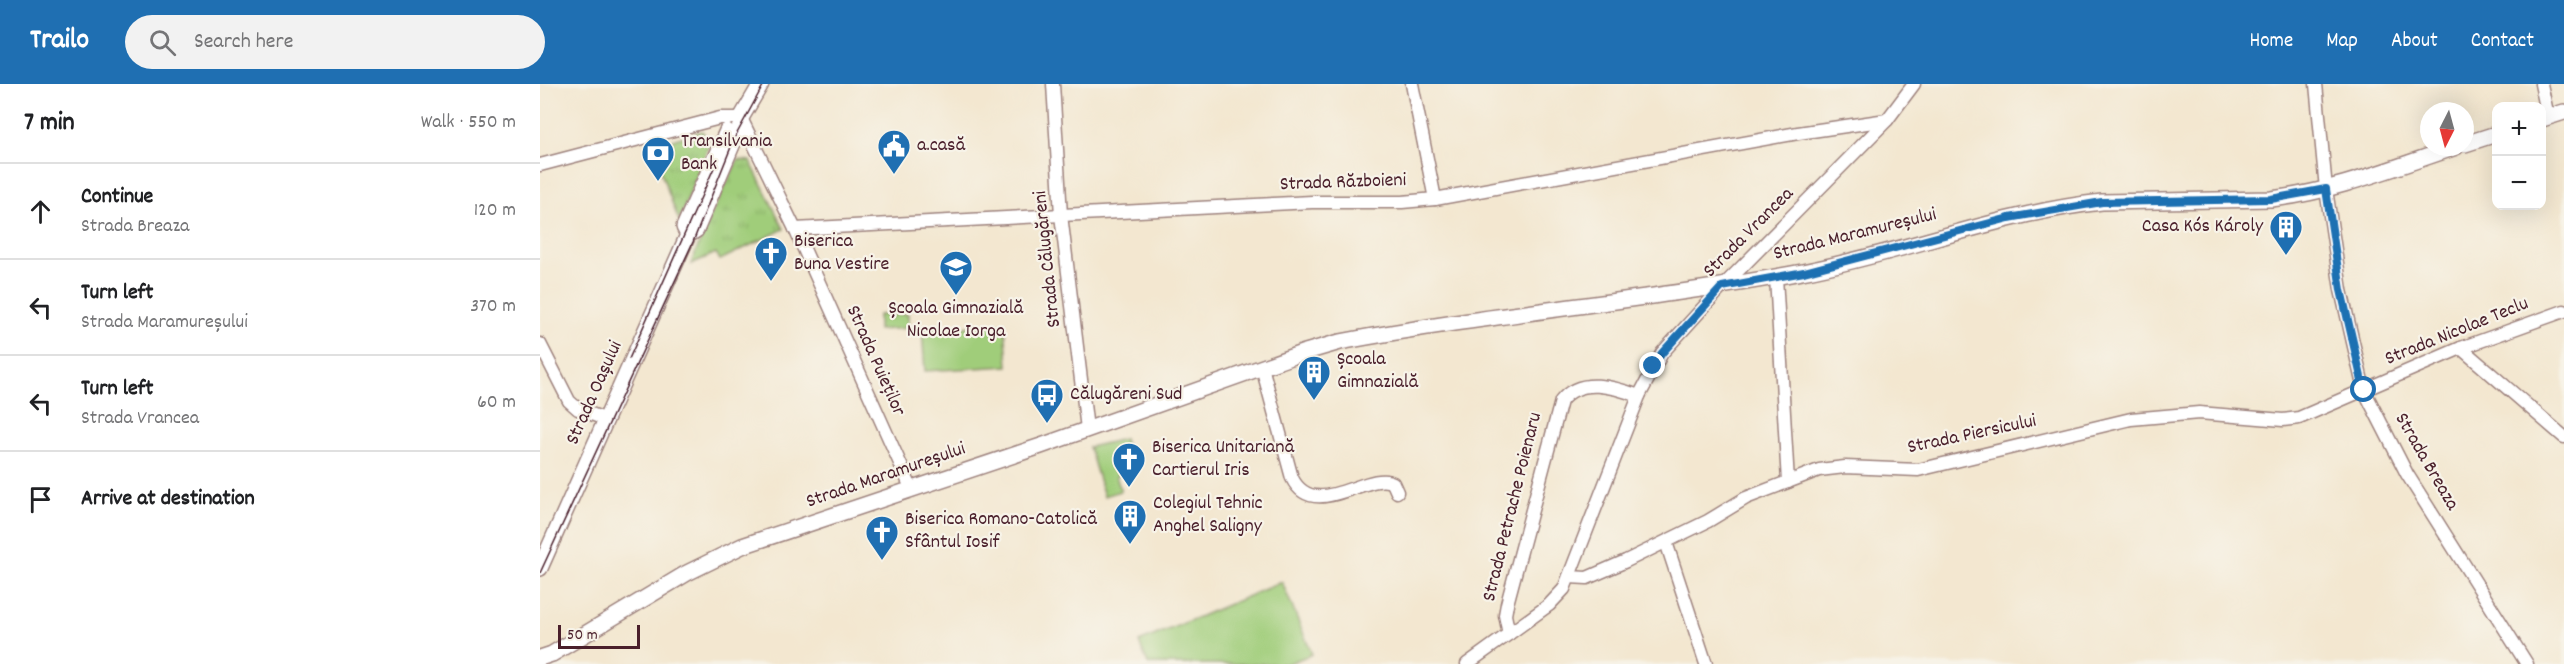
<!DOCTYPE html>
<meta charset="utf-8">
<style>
:root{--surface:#fff;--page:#f2f2f2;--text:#202124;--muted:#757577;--line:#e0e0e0;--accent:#1f6fb2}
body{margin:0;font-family:Dekko,sans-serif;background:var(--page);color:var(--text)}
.controls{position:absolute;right:18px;top:18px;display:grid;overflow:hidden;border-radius:12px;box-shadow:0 6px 24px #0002}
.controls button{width:54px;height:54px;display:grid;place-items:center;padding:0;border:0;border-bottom:2px solid var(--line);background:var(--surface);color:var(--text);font:30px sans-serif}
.compass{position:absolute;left:1880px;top:18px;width:54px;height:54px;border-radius:50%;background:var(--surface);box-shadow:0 6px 24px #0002;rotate:186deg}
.scale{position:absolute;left:18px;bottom:15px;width:82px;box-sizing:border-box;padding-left:6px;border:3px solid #4a1f2b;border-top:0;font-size:16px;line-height:21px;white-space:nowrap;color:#4a1f2b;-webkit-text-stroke:4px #f7f3e8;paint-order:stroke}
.stop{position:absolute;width:18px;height:18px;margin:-14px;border:4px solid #1f6fb2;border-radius:50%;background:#fff}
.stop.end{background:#1f6fb2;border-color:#fff;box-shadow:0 2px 6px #0008}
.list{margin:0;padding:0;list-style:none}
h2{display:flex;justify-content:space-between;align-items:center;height:78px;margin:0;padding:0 24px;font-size:26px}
h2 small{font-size:20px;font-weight:400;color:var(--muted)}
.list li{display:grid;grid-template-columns:39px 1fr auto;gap:18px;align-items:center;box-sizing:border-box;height:96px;padding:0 24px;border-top:2px solid var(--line)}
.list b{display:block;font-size:22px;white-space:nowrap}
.list p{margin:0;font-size:20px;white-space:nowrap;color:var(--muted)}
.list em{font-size:20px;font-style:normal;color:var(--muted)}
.icon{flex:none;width:33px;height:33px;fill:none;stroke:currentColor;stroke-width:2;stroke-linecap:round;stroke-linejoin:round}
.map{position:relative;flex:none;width:2024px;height:580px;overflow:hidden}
header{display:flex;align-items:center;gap:36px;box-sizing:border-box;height:84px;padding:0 30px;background:var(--accent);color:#fff}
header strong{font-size:28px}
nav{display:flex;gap:33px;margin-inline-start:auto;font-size:21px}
.search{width:420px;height:54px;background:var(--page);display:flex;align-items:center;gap:15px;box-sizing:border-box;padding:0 21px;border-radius:33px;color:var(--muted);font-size:22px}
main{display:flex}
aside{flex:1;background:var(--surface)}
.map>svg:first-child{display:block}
.grass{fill:#a0cd7a;stroke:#757652;stroke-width:1.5}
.park{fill:url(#park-tufts);stroke:#757652;stroke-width:1.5}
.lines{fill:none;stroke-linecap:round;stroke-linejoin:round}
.minor-casing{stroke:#9e837e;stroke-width:15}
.major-casing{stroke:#9e837e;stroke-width:18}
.minor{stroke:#fff;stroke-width:12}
.major{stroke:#fff;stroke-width:15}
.tram{stroke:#4a1f2b;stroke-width:1.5}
.route{stroke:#1f6fb2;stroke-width:8}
.labels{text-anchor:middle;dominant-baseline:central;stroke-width:4.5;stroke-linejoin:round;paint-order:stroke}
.poi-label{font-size:20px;fill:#4a1f2b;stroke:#f7f3e8;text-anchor:start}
.street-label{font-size:20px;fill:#4a1f2b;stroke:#f7f3e8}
</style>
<header>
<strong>Trailo</strong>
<div class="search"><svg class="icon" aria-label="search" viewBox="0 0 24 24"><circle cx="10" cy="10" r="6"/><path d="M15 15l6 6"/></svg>Search here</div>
<nav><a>Home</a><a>Map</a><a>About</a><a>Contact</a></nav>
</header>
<main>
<aside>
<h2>7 min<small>Walk · 550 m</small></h2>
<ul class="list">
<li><svg class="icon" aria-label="ahead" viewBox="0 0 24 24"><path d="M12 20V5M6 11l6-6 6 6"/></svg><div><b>Continue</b><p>Strada Breaza</p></div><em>120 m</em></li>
<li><svg class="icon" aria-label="left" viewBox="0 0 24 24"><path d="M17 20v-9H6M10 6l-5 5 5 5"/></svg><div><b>Turn left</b><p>Strada Maramureșului</p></div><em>370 m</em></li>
<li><svg class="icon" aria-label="left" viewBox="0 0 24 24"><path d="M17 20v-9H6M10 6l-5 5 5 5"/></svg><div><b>Turn left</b><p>Strada Vrancea</p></div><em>60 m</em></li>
<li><svg class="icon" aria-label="arrive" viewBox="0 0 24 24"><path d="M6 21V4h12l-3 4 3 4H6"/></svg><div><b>Arrive at destination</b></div></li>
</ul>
</aside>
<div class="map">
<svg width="2024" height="580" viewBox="0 0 2024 580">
<defs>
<pattern id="park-tufts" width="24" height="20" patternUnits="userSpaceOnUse" patternTransform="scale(1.5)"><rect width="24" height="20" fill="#a0cd7a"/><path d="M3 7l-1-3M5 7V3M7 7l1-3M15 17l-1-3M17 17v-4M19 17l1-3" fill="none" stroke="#8bb06a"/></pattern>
</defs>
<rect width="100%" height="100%" fill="#f7f3e8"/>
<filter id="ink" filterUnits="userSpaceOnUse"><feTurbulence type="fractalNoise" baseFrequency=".0167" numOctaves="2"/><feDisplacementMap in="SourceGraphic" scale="12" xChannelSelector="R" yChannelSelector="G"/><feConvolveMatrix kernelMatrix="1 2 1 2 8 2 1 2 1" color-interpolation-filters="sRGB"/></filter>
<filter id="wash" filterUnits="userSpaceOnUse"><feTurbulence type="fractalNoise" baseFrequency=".008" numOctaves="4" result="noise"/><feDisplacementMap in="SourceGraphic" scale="24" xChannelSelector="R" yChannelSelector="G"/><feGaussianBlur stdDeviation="1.35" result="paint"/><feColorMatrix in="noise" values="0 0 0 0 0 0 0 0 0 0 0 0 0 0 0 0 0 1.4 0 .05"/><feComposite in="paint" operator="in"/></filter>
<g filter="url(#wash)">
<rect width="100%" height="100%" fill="#f3e7d0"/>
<g class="grass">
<polygon points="465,240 468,282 385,287 382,246"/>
<polygon points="584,355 592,386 576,392 581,407 564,412 549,363"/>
<polygon points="742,498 772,570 747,580 608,580 599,558"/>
</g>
<g class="park">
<polygon points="162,47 170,58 139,137 111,62"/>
<polygon points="198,76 210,77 244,145 180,176 176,169 151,180 168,137"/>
<polygon points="368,230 368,244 338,246 338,231"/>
</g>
</g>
<g filter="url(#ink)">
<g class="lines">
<defs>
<g id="minor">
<polyline points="513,0 521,131 547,345"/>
<polyline points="872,0 895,115"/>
<polyline points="1776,0 1786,105 1801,206 1824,306 1867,390 1987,580"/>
<polyline points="2001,0 2008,33"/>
<polyline points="0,81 180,34 201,34 255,145 372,406"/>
<polyline points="255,145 772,118 862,118 895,115 1258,49 1347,36"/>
<polyline points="1236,193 1248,398"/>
<polyline points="0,260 29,317 38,325 67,336"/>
<polyline points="1921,264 2024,353"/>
<path d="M722 283 752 394C774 439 829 385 853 399L857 408"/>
<polyline points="1126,458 1166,580"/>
<polyline points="1029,493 1047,494 1086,477 1168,437 1206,414 1279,386 1305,383 1378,386 1591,335 1659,329 1743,336 1759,334 1921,264 2024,227"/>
<path d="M969 550 965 531 967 520 1021 317C1040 292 1074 303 1099 312"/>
<polyline points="927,580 1009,521 1024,505 1099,312 1122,269 1182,203 1347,36 1374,0"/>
</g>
<g id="major">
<polyline points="2002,35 2024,28"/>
<polyline points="1925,60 1956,50"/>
<polyline points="148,151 144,143 187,47"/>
<polyline points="0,484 148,151 156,146 201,40 201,34 221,0"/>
<path d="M0 574 12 570 147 489 202 462 501 362 762 269 800 258C953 229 1109 217 1262 188 1363 169 1459 129 1562 118L1731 115C1794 108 1855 83 1916 63"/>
</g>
</defs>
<use href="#minor" class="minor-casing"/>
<use href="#major" class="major-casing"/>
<use href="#minor" class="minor"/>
<use href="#major" class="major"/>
<g class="tram">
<polyline points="89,275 177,77"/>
<polyline points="0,489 153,158 195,53 224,0"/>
</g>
</g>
</g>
<g class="lines" filter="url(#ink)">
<polyline class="route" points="1113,282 1122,269 1182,203 1264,188 1469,134 1562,118 1731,115 1786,105 1801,206 1824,306"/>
</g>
<defs>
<symbol id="civic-pin" viewBox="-11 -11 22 30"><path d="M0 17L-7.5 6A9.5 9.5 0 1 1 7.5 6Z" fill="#1f6fb2" stroke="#f7f3e8"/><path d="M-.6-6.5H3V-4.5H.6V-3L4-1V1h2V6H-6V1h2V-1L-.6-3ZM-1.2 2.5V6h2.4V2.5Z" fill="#fff"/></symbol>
<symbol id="bank-pin" viewBox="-11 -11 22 30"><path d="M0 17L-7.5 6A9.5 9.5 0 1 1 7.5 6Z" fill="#1f6fb2" stroke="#f7f3e8"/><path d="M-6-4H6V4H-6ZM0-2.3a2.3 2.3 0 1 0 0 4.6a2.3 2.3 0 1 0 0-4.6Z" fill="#fff"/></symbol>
<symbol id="building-pin" viewBox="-11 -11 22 30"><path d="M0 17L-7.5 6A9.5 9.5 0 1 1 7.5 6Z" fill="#1f6fb2" stroke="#f7f3e8"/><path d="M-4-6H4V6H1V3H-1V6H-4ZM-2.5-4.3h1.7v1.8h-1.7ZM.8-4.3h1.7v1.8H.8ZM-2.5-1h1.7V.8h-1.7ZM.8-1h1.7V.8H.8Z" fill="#fff"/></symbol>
<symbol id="church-pin" viewBox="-11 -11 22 30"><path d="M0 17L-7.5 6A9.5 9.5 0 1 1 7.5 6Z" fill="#1f6fb2" stroke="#f7f3e8"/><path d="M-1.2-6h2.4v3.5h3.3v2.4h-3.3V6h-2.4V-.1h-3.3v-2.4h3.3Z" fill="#fff"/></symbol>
<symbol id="school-pin" viewBox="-11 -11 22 30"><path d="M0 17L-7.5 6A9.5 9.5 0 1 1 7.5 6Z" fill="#1f6fb2" stroke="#f7f3e8"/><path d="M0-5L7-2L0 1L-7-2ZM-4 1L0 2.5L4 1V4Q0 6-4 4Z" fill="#fff"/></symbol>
<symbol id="bus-pin" viewBox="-11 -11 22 30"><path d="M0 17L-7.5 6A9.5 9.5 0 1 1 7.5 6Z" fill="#1f6fb2" stroke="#f7f3e8"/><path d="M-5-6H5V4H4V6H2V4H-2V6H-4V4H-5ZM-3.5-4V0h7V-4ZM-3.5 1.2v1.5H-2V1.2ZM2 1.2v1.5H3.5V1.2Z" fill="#fff"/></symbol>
</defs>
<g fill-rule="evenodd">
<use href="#civic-pin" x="335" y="43" width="38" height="52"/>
<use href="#bank-pin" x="99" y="50" width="38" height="52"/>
<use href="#building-pin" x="1727" y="124" width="38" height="52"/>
<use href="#church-pin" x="212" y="150" width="38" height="52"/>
<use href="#school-pin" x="397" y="164" width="38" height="52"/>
<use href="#building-pin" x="755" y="269" width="38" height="52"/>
<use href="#bus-pin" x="488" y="292" width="38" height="52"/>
<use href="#church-pin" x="570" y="356" width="38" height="52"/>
<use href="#building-pin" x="571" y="413" width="38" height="52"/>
<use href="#church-pin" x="323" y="429" width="38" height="52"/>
</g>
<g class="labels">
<g class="poi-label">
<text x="141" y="58">Transilvania<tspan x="141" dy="23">Bank</tspan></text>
<text x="377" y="62">a.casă</text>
<text x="1723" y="143" text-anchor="end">Casa Kós Károly</text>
<text x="254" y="158">Biserica<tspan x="254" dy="23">Buna Vestire</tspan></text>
<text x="416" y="225" text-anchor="middle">Școala Gimnazială<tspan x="416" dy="23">Nicolae Iorga</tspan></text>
<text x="797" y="276">Școala<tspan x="797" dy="23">Gimnazială</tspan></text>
<text x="530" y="311">Călugăreni Sud</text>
<text x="612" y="364">Biserica Unitariană<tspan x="612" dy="23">Cartierul Iris</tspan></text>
<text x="613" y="420">Colegiul Tehnic<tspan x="613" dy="23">Anghel Saligny</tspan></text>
<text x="365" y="436">Biserica Romano-Catolică<tspan x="365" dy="23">Sfântul Iosif</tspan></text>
</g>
<g class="street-label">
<text transform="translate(803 99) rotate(-2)">Strada Războieni</text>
<text transform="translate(1209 149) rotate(-45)">Strada Vrancea</text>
<text transform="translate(1315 151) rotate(-14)">Strada Maramureșului</text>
<text transform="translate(508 175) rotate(-96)">Strada Călugăreni</text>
<text transform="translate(1917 248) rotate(-22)">Strada Nicolae Teclu</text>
<text transform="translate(335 277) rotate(66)">Strada Puieților</text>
<text transform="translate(55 309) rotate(-66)">Strada Oașului</text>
<text transform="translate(1432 351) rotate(-12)">Strada Piersicului</text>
<text transform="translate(1886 378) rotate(60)">Strada Breaza</text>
<text transform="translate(346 392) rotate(-19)">Strada Maramureșului</text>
<text transform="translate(973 423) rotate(-76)">Strada Petrache Poienaru</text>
</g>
</g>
</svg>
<div class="controls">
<button>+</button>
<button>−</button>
</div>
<svg class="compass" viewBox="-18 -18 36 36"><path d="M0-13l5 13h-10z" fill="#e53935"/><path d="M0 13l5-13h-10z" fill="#757577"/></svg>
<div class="scale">50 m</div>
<div class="stop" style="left:1824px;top:306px"></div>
<div class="stop end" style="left:1113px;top:282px"></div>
</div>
</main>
